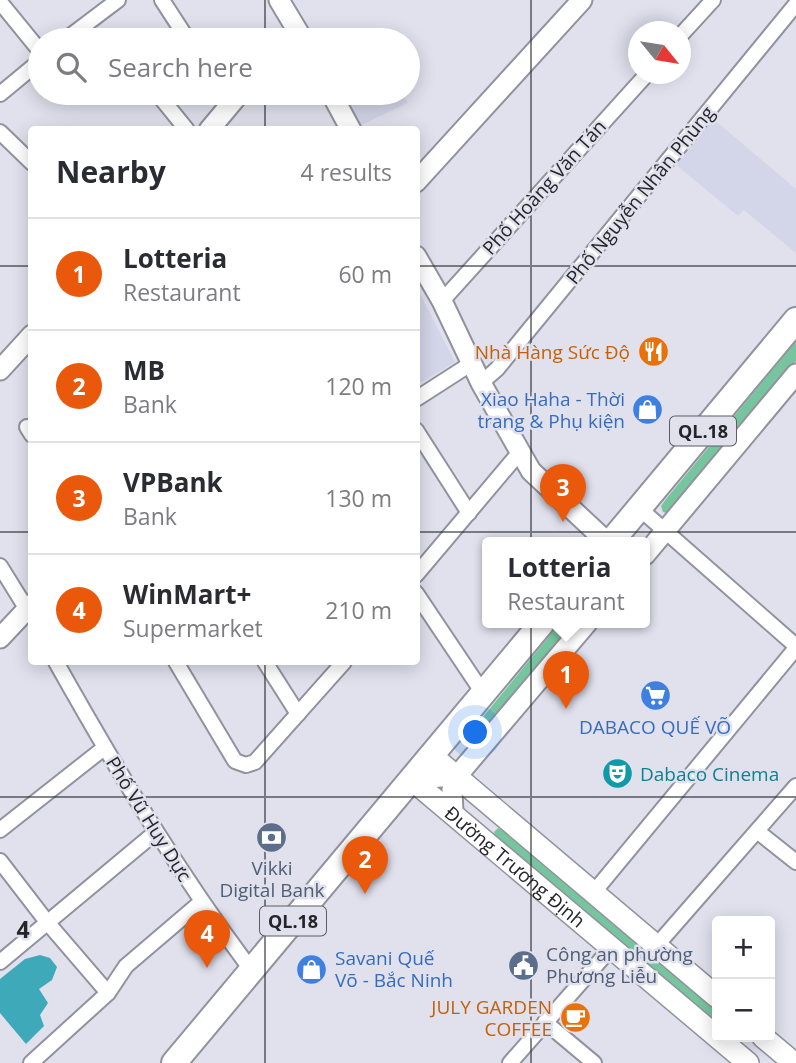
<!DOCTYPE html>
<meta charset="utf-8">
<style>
:root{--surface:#fff;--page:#f7f7f7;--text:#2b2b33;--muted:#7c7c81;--line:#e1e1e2;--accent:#ea580c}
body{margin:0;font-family:"Open Sans",sans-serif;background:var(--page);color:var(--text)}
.controls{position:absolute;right:21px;bottom:21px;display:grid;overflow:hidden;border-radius:7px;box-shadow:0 4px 18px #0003}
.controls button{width:63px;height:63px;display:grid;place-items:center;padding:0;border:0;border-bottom:2px solid var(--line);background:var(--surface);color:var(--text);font:35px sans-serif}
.compass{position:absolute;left:628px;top:21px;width:63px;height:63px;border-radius:50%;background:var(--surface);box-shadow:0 4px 18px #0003;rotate:120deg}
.you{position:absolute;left:476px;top:733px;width:24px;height:24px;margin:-18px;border:5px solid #fff;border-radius:50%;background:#1a73e8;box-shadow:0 0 0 10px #1a73e833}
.badge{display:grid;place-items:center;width:46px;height:46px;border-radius:50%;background:var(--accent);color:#fff;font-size:23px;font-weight:700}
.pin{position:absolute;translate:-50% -58px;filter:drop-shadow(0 2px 4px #0008)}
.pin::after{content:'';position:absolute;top:37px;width:24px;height:21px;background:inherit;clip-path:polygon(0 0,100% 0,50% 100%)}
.popup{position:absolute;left:482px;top:537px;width:168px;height:91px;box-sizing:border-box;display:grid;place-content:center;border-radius:7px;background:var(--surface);filter:drop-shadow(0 2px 5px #0005);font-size:23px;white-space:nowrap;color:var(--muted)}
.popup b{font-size:26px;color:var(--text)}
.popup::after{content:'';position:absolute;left:50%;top:100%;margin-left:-14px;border:14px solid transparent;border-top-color:var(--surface)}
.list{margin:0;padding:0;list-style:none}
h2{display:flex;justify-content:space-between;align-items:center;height:91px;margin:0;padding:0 28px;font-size:30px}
h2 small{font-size:23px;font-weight:400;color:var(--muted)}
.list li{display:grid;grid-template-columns:46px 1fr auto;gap:21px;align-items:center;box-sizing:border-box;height:112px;padding:0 28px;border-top:2px solid var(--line)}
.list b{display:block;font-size:26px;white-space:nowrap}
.list p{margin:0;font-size:23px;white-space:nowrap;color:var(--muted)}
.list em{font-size:23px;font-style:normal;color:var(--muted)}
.icon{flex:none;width:38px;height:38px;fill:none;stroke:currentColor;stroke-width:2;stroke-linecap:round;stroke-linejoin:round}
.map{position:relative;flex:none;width:796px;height:1063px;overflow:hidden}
.search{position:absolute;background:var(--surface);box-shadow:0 4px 18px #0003;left:28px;top:28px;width:392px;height:77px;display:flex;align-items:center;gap:18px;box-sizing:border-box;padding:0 24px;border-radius:38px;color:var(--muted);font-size:26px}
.panel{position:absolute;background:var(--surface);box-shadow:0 4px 18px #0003;left:28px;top:126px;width:392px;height:539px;border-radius:7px}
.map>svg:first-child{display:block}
.built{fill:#d3d5e8}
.green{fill:#76c59e}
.water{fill:#3da9b9}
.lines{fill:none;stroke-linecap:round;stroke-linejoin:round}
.street-casing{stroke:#91929d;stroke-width:18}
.secondary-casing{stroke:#91929d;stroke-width:23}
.primary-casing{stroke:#91929d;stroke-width:24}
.highway-casing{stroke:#91929d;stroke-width:28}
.street{stroke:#fff;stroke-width:14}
.secondary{stroke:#fff;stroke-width:19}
.primary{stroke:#fff;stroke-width:21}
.highway{stroke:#fff;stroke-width:24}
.grid{fill:none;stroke:#242429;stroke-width:2;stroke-opacity:0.55}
.labels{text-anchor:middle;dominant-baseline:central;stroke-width:5;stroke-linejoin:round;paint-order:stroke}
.shield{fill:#e0e1ed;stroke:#5c5d64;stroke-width:2}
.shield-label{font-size:18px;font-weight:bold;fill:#242429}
.street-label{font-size:19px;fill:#242429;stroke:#e0e1ed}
.food-label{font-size:19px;fill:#c56008;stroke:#e0e1ed;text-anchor:end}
.shop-label{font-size:19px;fill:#366cbe;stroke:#e0e1ed;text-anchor:end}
.culture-label{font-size:19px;fill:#0d838f;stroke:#e0e1ed;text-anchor:start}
.service-label{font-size:19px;fill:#4e5e75;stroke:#e0e1ed}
.grid-label{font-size:23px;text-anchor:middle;font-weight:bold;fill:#242429;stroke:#e0e1ed;stroke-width:5;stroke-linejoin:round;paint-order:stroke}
</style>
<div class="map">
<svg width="796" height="1063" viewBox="0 0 796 1063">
<rect width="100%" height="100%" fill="#e0e1ed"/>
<g class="built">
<polygon points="344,93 402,93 408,103 357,127"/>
<polygon points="712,118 796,189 796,253 744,210 738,216 675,164"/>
<polygon points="416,286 455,362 417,385 416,385"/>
</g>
<g class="green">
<polygon points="796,341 796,361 672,510 667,513 663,512 661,506 666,499"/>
<polygon points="560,623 574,623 478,740 471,739 469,734"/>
<polygon points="498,828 509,835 717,1009 717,1024 496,837 494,832"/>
</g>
<polygon class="water" points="40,955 50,958 57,967 52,980 39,989 48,1003 40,1015 44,1026 26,1044 0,1013 0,979 25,959"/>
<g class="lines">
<defs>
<g id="street">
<polyline points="162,0 188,40"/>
<polyline points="0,2 40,51"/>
<polyline points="680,36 713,0"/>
<polyline points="65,40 118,0"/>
<polyline points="157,93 187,130"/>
<polyline points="0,94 40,61"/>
<polyline points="0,132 32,163"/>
<polyline points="442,301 647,74"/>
<polyline points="481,383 497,369 796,4"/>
<polyline points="416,399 472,363"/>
<polyline points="27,427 32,435"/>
<polyline points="416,430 469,513"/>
<polyline points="639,508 796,646"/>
<polyline points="0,566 31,616"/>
<polyline points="416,575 519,453"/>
<polyline points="416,593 483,693"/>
<path d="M56 662C116 769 178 872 252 971"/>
<polyline points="176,662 235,761 246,765 255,762 344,662"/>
<polyline points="265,662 298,714"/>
<polyline points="0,830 104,748"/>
<polyline points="757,831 796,862"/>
<polyline points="0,861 47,922 108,993"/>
<polyline points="594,892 796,648"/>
<polyline points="657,945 796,786"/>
<polyline points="0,962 156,832"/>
<polyline points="545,1022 594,1063"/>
<polyline points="31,1063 108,993 126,966 201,902"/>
<polyline points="510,1063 612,947"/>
</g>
<g id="secondary">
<polyline points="279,0 303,40"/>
<polyline points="331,93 351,130"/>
<polyline points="209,130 240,93"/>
<polyline points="416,182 582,0"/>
<polyline points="416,256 442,301 481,383 531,471 608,543"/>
<polyline points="0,370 32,335"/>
<polyline points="645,555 796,374"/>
<polyline points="0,638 32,604"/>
<polyline points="411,779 457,776"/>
<polyline points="453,813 452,790 457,776 587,623"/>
</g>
<g id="primary">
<polyline points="431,755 717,997"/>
<path id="s1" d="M411 779 748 1063"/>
<polyline points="763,1037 794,1063"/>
</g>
<g id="highway">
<polyline points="610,543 796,320"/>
<polyline points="174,1063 542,623"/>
</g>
</defs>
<use href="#street" class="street-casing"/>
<use href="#secondary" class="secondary-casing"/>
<use href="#primary" class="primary-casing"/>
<use href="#highway" class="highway-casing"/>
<use href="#street" class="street"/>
<use href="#secondary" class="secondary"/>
<use href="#primary" class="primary"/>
<use href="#highway" class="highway"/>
</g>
<path class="grid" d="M265 0V40M531 0V1063M265 93V130M0 266H32M416 266H796M0 532H32M416 532H796M265 662V1063M0 797H796"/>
<defs>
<symbol id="restaurant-disc" viewBox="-11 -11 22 22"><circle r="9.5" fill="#e8710a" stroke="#e0e1ed"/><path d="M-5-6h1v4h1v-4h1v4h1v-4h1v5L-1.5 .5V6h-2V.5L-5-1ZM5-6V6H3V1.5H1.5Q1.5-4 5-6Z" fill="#fff"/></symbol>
<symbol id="shop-disc" viewBox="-11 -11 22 22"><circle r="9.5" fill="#3f7fe0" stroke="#e0e1ed"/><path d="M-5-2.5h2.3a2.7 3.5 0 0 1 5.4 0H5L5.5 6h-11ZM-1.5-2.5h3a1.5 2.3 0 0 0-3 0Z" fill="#fff"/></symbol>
<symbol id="supermarket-disc" viewBox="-11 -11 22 22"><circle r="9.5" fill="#3f7fe0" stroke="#e0e1ed"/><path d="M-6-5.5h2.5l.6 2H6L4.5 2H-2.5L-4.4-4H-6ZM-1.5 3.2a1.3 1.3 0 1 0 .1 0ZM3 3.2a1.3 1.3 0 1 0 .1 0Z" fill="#fff"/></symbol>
<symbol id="theatre-disc" viewBox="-11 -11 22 22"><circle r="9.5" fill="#0f9aa8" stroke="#e0e1ed"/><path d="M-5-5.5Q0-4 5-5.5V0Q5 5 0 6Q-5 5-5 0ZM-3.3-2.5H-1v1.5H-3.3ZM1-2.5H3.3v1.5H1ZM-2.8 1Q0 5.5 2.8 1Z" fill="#fff"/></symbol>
<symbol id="bank-disc" viewBox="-11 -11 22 22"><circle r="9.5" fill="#5c6f8a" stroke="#e0e1ed"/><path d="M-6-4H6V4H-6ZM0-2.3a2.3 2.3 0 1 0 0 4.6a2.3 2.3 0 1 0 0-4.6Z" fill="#fff"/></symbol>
<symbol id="civic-disc" viewBox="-11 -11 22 22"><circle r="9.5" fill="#5c6f8a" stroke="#e0e1ed"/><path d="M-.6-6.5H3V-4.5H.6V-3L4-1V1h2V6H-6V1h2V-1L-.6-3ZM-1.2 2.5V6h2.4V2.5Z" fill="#fff"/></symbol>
<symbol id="cafe-disc" viewBox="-11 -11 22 22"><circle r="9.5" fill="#e8710a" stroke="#e0e1ed"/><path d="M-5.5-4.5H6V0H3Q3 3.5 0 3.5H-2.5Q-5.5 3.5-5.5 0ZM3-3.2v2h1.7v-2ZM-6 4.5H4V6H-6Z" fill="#fff"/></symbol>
</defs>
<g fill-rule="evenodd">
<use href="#restaurant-disc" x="636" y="334" width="35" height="35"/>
<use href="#shop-disc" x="630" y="392" width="35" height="35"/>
<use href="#supermarket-disc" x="638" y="678" width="35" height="35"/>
<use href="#theatre-disc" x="600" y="756" width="35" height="35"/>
<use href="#bank-disc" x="254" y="820" width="35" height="35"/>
<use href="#civic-disc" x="506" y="948" width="35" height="35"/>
<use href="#shop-disc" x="294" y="952" width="35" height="35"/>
<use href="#cafe-disc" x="558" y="1000" width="35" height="35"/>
</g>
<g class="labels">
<g class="shield">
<rect x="670" y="416.5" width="66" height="29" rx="5"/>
<rect x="260" y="906.5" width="66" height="29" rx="5"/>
</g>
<g class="shield-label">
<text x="703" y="431">QL.18</text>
<text x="293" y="921">QL.18</text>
</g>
<g class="street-label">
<text transform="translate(544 187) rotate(-48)">Phố Hoàng Văn Tán</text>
<text transform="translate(640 195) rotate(-51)">Phố Nguyễn Nhân Phùng</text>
<text transform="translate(149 819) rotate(58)">Phố Vũ Huy Dực</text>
<text stroke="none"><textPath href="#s1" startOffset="136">Đường Trương Định</textPath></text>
</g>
<g class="food-label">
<text x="630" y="352">Nhà Hàng Sức Độ</text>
<text x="552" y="1007">JULY GARDEN<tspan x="552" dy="22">COFFEE</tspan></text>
</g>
<g class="shop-label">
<text x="625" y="399">Xiao Haha - Thời<tspan x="625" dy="22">trang &amp; Phụ kiện</tspan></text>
<text x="655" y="727" text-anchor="middle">DABACO QUẾ VÕ</text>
<text x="335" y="958" text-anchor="start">Savani Quế<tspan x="335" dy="22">Võ - Bắc Ninh</tspan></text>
</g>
<g class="culture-label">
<text x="640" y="774">Dabaco Cinema</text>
</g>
<g class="service-label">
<text x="272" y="868">Vikki<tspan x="272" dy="22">Digital Bank</tspan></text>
<text x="546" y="954" text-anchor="start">Công an phường<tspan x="546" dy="22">Phương Liễu</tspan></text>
</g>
</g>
<g class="grid-label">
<text x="23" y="938">4</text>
</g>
</svg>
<div class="controls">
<button>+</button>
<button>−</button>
</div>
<svg class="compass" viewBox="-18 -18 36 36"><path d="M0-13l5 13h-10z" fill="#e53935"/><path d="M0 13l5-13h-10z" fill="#7c7c81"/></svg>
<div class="you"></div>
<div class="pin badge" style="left:566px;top:709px">1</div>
<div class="popup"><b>Lotteria</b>Restaurant</div>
<div class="pin badge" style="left:365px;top:894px">2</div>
<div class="pin badge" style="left:563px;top:522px">3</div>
<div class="pin badge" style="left:207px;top:968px">4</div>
<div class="search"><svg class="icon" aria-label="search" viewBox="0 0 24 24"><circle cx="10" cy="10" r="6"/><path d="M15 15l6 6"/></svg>Search here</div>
<section class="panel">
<h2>Nearby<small>4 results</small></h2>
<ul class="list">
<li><span class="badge">1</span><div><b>Lotteria</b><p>Restaurant</p></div><em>60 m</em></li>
<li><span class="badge">2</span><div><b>MB</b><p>Bank</p></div><em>120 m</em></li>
<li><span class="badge">3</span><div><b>VPBank</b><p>Bank</p></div><em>130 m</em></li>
<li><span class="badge">4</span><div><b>WinMart+</b><p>Supermarket</p></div><em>210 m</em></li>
</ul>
</section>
</div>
